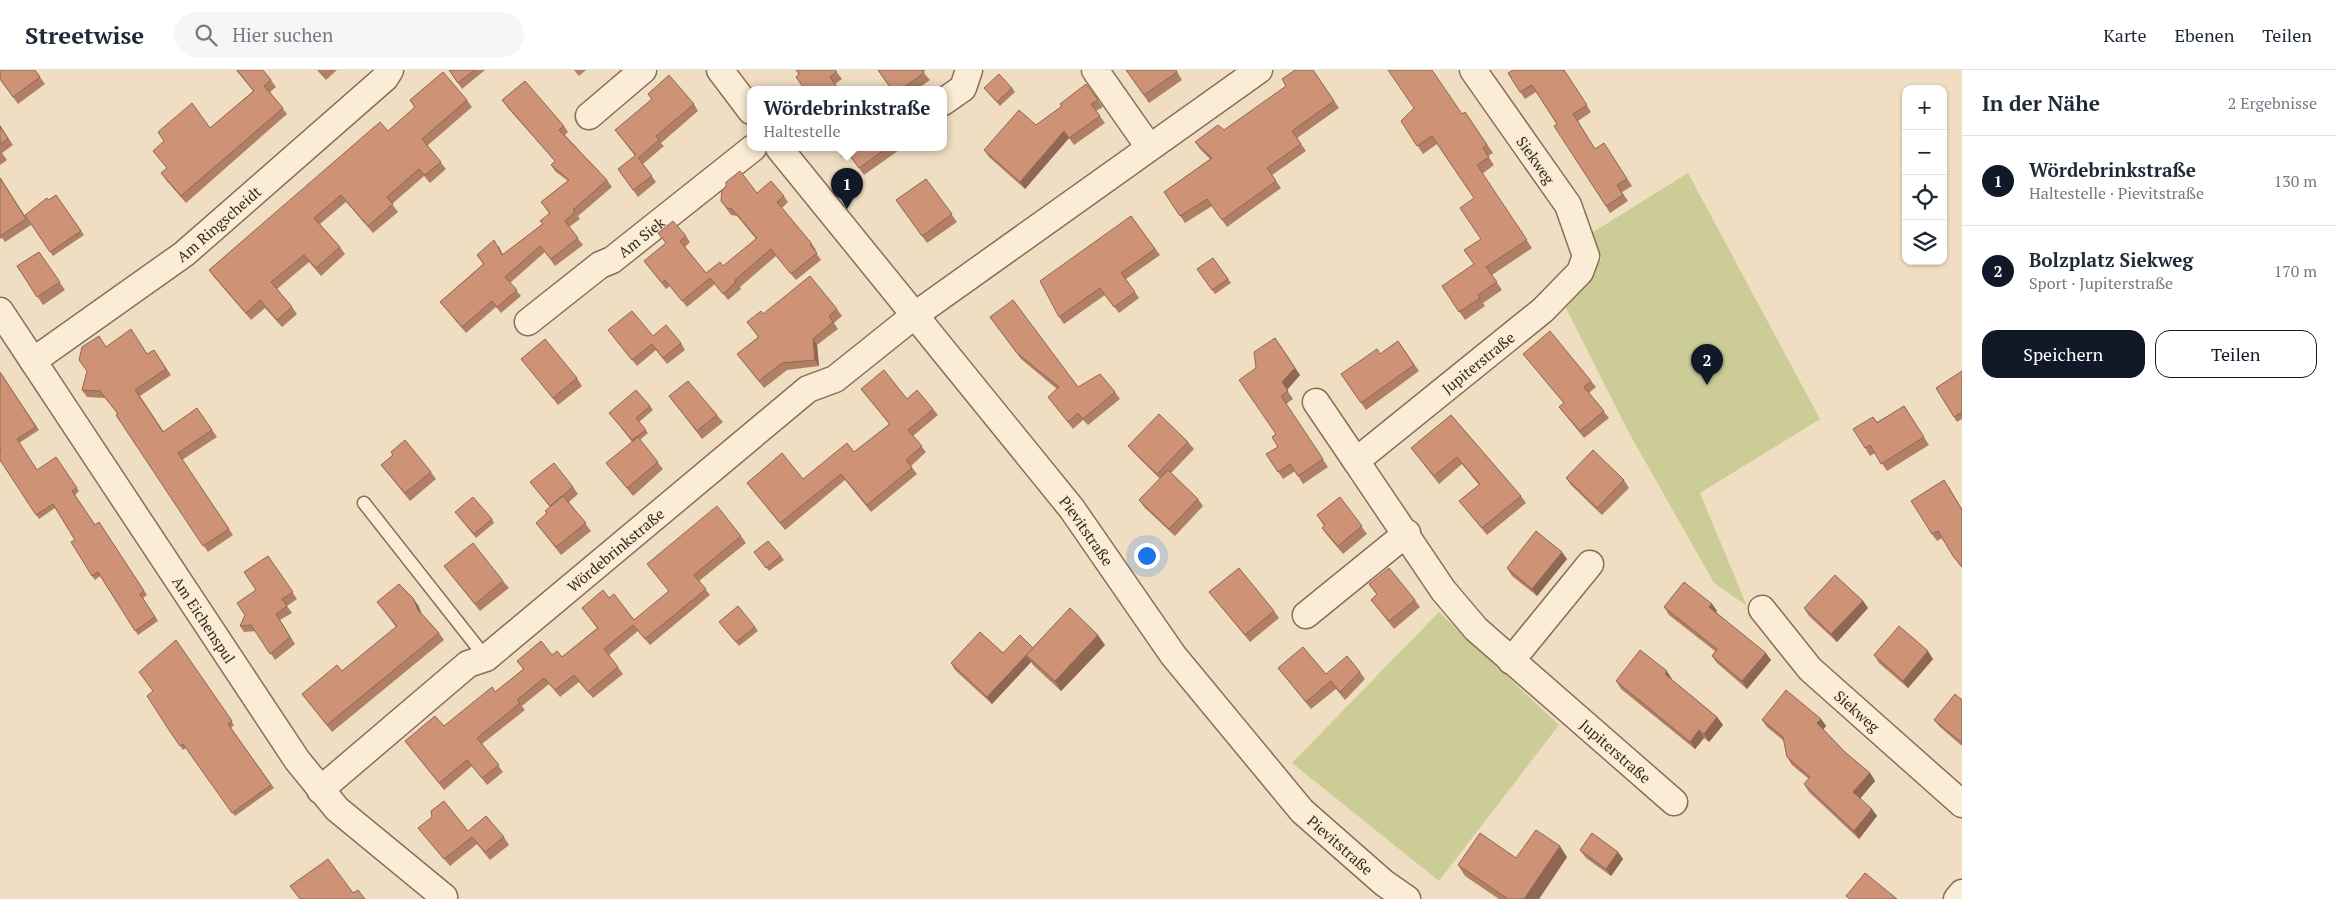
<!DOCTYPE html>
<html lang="de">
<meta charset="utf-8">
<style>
:root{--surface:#fff;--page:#f6f6f7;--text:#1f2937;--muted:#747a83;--line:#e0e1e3;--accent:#111827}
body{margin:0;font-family:"PT Serif",serif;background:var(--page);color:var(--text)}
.controls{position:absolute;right:15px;top:15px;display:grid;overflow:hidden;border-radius:10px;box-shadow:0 1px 4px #0004}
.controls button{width:45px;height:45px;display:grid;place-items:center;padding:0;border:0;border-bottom:1px solid var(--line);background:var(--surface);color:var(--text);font:25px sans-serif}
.you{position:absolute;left:1146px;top:485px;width:18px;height:18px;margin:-12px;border:4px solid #fff;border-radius:50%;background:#1a73e8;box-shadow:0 0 0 8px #1a73e833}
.badge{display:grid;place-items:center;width:32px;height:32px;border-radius:50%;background:var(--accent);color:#fff;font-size:16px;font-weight:700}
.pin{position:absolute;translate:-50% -41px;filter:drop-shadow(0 1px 2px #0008)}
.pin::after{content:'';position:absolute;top:26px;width:18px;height:15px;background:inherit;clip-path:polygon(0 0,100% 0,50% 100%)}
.popup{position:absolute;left:747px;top:16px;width:200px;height:65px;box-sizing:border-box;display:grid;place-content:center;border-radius:10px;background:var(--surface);filter:drop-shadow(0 1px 4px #0005);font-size:16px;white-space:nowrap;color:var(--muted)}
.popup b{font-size:19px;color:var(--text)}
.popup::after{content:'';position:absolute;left:50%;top:100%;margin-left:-10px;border:10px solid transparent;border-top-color:var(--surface)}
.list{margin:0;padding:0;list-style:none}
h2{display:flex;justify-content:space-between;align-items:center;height:65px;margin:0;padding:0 20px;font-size:21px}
h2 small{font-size:16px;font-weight:400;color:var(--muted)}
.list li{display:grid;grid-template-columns:32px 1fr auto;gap:15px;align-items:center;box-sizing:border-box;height:90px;padding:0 20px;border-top:1px solid var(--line)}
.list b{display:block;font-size:19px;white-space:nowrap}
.list p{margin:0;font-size:16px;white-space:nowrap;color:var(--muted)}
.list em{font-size:16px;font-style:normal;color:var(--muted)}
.actions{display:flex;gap:10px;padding:15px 20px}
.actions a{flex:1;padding:11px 0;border:1px solid var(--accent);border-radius:15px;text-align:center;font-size:18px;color:var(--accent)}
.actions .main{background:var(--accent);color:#fff}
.icon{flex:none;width:28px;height:28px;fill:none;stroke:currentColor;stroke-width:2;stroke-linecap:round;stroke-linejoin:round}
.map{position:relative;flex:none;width:1962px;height:829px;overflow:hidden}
header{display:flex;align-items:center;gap:30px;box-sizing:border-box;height:70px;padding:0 25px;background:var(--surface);border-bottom:1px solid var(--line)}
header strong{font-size:24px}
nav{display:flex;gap:28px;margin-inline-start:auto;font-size:18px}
.search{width:350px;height:45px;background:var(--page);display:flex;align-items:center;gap:12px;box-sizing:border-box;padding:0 18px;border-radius:28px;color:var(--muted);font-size:19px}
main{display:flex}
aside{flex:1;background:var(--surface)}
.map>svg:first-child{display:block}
.green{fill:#cccd96}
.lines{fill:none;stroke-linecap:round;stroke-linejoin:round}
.service-casing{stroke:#896e59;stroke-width:15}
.minor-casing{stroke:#896e59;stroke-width:29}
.service{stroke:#faecd6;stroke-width:12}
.minor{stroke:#faecd6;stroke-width:26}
.wall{fill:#b17e66}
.shaded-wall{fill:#906753}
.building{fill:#ce9377;stroke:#906753}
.labels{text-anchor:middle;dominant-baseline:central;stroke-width:5;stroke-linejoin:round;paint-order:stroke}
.street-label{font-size:15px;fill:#39281d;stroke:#f6e8d2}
</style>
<header>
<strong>Streetwise</strong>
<div class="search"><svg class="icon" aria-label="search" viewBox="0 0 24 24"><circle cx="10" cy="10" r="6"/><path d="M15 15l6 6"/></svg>Hier suchen</div>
<nav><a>Karte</a><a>Ebenen</a><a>Teilen</a></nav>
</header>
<main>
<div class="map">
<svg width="1962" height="829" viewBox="0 0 1962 829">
<rect width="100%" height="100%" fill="#efdec2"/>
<g class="green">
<polygon points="1688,103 1820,349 1700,423 1747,536 1714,513 1628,361 1564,234 1602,189 1590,164"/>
<polygon points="1439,542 1559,655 1439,811 1292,693"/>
</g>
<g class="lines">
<defs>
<polyline id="service" points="364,433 486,588"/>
<g id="minor">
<polyline points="720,0 751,41"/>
<polyline points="1095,0 1149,77"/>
<polyline points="943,32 963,18 969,0"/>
<polyline points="589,46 643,0"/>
<path id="s1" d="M779 78 1072 439 1173 585 1302 741 1384 813 1407 829"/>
<path id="s2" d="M0 241 297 690 337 739 444 827"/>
<path id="s3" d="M528 252 600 195 612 190 753 78"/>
<path id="s4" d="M33 291 184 184 385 8 390 0"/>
<path id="s5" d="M1316 332 1356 391 1543 240 1580 202 1586 186 1568 135 1473 0"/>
<path id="s6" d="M1356 391 1443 520 1476 559 1674 732"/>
<path id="s7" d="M1762 539 1810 599 1962 734"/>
<polyline points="1306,545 1407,463"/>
<polyline points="1511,591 1590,494"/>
<path id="s8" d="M320 720 468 594 486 588 808 319 835 309 915 245 1259 0"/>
<polyline points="1957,829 1962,823"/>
</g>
</defs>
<use href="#service" class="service-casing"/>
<use href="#minor" class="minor-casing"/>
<use href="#service" class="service"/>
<use href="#minor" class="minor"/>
</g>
<g class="wall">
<polygon points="35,0 45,14 18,34 0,9"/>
<polygon points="236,0 271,10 276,17 270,22 287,44 186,133 166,110 161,103 167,98 153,81 210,58 253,21"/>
<polygon points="317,0 337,0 326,10"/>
<polygon points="449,0 485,0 462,19"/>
<polygon points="574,0 586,0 579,6"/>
<polygon points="835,0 842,9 835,14 799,4"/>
<polygon points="878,0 926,0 923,2 930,10 916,20 892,20"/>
<polygon points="1126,0 1176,0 1182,10 1149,33"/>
<polygon points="1313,0 1339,38 1297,68 1306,81 1272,105 1281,118 1227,157 1212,136 1185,153 1164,122 1210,89 1200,79 1195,72 1224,60"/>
<polygon points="1513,0 1564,0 1591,42 1578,51 1595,79 1604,73 1632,116 1622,122 1628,131 1610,143 1557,54 1536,22 1525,29 1520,22"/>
<polygon points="1086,14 1103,37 1096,41 1105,53 1074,75 1069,68 1025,119 989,87 984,80 1036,55 1062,36"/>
<polygon points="984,18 1012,18 1015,22 1000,36"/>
<polygon points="648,24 694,34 698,41 661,73 664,76 643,94 656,112 638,127 618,99 635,86 615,60 652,30"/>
<polygon points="410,30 467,30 472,37 427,76 446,99 430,113 424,106 392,134 398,142 373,163 346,132 320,154 340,177 345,184 321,206 309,192 277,219 292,237 297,244 282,257 265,238 251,250 214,207 209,200 388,61 415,38"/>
<polygon points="502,30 564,56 568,62 565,65 607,110 612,117 578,146 580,149 569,157 583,175 555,196 545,182 510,213 521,226 501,243 496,237 466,263 440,232 483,194 477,185 499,176 503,185 542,154 549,143 541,132 568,111 555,101 551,95 555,91 507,37"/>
<polygon points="1465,42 1493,83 1488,86 1494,95 1482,104 1532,178 1492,205 1502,220 1483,233 1485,236 1465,250 1442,216 1474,194 1481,169 1474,128 1437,74 1423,84 1401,51 1462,44"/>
<polygon points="0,55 13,75 2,83 7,90 0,95"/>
<polygon points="835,78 902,78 864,105 848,83 842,87"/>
<polygon points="0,107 31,155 5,172 2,168 0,169"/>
<polygon points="926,109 957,152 927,173 896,130"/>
<polygon points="726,117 757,123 784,126 788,132 782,138 812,174 816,180 815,181 821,190 796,210 776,186 740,217 741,219 728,230 715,214 687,237 670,216 666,219 644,191 666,173 658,163 686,166 690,172 685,177 706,203 723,196 756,169 737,146 731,145 721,131"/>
<polygon points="56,125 84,165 53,186 25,145"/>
<polygon points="1131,146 1160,185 1126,209 1139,228 1119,243 1105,225 1064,254 1059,247"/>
<polygon points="39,182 65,220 43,235 17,196"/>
<polygon points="1213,188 1231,213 1215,224 1197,199"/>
<polygon points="837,239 842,246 834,253 838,259 817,275 819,296 787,300 764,318 737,284 758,267 747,252 763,244"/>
<polygon points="990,247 1078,317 1115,322 1120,329 1088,355 1083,350 1073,359 1048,327 1057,319 1021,289"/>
<polygon points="608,260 653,266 681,273 685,280 667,294 656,280 637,296"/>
<polygon points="1398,271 1419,301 1366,340 1341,304 1380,284"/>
<polygon points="106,277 147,284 154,280 171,305 140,326 164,362 208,354 217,367 182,390 233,465 208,482 116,345 118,344 105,328 87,327 82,320"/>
<polygon points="1523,284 1591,311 1596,317 1589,323 1609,348 1584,368 1559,337 1564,333"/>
<polygon points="521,289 577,308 582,316 558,335"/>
<polygon points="1256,298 1300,305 1287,320 1293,329 1286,334 1328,397 1303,414 1295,401 1283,409 1266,384 1278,377 1276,364"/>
<polygon points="1962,301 1962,349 1957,352 1936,318"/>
<polygon points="0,302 39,360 19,373 37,400 56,387 79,421 75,425 95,455 99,452 147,525 143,528 158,551 138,565 100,506 95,510 92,506 75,470 55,438 39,449 0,390 1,380"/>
<polygon points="861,319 907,329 933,339 938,345 913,366 926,382 911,396 917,404 871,442 845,410 785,460 747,413 803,409 854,382 889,354"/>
<polygon points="669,326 717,345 723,352 702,369"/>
<polygon points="650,336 653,340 639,352 648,363 640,370 663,399 633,426 606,393 632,372 612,346"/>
<polygon points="1904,336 1929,375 1887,401 1875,383 1870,386 1865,378 1873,347 1877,352"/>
<polygon points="1451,345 1521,426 1526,433 1487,465 1459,431 1479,415 1462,394 1439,414 1411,378"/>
<polygon points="1188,372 1194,379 1171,403 1198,429 1203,436 1175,466 1145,438 1139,430 1160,409 1134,383 1128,376"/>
<polygon points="393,385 431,402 436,409 410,431 381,395"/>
<polygon points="1566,408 1624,410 1629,418 1602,445 1571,415"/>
<polygon points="530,412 573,417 578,424 569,432 591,461 561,485 536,453 547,444 550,437"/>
<polygon points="1949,417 1962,439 1962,498 1953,486 1942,468 1937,471 1932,464"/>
<polygon points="1340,427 1367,464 1343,484 1327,465 1322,458 1324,456 1317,445"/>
<polygon points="458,446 492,449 494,453 476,468"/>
<polygon points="741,466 746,473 699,511 710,525 650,575 638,561 609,585 623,604 593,628 579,612 560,627 549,614 522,636 525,640 482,674 503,702 487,715 472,696 444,720 405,671 444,656 495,622 523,599 517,591 552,585 562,587 597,558 582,538 609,528 634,550 669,521 647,494"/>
<polygon points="754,482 781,486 784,490 769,501"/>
<polygon points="268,486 297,529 287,536 292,543 280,550 295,574 275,590 256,561 244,562 240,556 256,520"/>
<polygon points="1567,489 1537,526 1512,506 1507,498"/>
<polygon points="444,496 503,511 509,518 480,541"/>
<polygon points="1369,514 1415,530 1420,537 1394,559 1371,530 1377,525"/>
<polygon points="1209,522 1274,541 1279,548 1250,572"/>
<polygon points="1863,531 1868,538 1837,572 1809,546 1804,538"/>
<polygon points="377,532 418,535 422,544 439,563 444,570 332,662 302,624 342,601 396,557"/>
<polygon points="1712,534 1717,541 1716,542 1771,590 1747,619 1717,593 1712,586 1715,581 1669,545 1664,537"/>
<polygon points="722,556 755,557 758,561 739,576"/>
<polygon points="176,570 234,655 231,658 274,718 235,746 186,678 183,680 169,660 153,621"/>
<polygon points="1105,575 1061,621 1033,595 1031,592 992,634 955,600 951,593 1003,583"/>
<polygon points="1874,585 1933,589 1908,618 1879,593"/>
<polygon points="1278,598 1326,604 1360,602 1365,609 1345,630 1336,619 1311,639"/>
<polygon points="1671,609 1717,647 1723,655 1709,672 1704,668 1695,679 1621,619 1616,611 1672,609"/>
<polygon points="1962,630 1962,676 1940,657 1934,650"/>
<polygon points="1821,649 1826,656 1823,659 1846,683 1870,703 1875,711 1860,728 1877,746 1859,769 1809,722 1804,714 1809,709 1792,695 1787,687 1784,671 1767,657 1762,650"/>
<polygon points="418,758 468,761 504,767 509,775 490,790 477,774 450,796"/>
<polygon points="1580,780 1618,782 1623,789 1611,806 1586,788"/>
<polygon points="1567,787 1539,829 1499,829 1465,806 1458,795 1516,788"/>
</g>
<g class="shaded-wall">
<polygon points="1064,61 1069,68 1025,119 1020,112"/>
<polygon points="813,269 817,275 819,296 815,290"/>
<polygon points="1280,275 1300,305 1287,320 1282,312"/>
<polygon points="1562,482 1567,489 1537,526 1532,519"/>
<polygon points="413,528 418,535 423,547 418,540"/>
<polygon points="1863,531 1868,538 1837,572 1831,564"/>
<polygon points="1712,534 1717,541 1714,544 1709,537"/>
<polygon points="1098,565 1105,575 1061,621 1055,611"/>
<polygon points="1033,578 1026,585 1031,592 992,634 987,627"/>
<polygon points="1928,581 1933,589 1908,618 1903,611"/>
<polygon points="1766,583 1771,590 1747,619 1742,611"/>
<polygon points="1667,601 1672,609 1670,611 1665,604"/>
<polygon points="1717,647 1723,655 1709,672 1704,664"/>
<polygon points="1821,649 1826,656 1823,660 1817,653"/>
<polygon points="1699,660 1704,668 1695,679 1690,672"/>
<polygon points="1870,703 1875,711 1859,730 1853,722"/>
<polygon points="1872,739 1877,746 1859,769 1854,761"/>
<polygon points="1560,776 1567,787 1539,829 1524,829"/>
<polygon points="1618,782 1623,789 1611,806 1606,799"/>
</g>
<g class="building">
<polygon points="0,0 35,0 40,7 13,27 0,9"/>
<polygon points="237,0 263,0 271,10 264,16 283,38 181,126 161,103 167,98 153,81 164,71 158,62 192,33 210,58 254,21"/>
<polygon points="449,0 474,0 458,13"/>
<polygon points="796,0 835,0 837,2 830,7 839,20 805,20 796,7 799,4"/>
<polygon points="878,0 922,0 924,3 900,20 892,20"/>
<polygon points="1126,0 1176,0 1177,2 1144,25"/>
<polygon points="1295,0 1313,0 1334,31 1292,61 1301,74 1267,98 1276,111 1222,150 1207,129 1180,146 1164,122 1212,88 1195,72 1218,55 1224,60 1286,16 1282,9"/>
<polygon points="1388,0 1432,0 1462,44 1465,42 1487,75 1483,78 1489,87 1477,95 1527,170 1486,197 1497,212 1478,225 1480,228 1459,242 1442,216 1474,194 1464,180 1481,169 1460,138 1474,128 1432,66 1417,76 1401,51 1414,38"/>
<polygon points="1513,0 1564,0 1587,35 1573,44 1595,79 1604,73 1627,109 1617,115 1623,125 1606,136 1554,56 1557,54 1532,15 1520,22 1508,3"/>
<polygon points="443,2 467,30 422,69 441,92 425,105 419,99 387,127 393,134 368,156 341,125 314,148 340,177 316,198 304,185 271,212 292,237 277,250 260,230 246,243 209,200 380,52 388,61 415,37 410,30"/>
<polygon points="999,4 1012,18 997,32 984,18"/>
<polygon points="669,5 694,34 656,66 659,70 638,88 652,106 633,120 618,99 636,85 615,60 652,29 648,24"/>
<polygon points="525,11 564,56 559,60 607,110 573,140 575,142 565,151 578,168 551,189 540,176 505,207 517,220 497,237 492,231 462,257 440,232 484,194 477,185 494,170 502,185 543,154 540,151 550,143 541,132 569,110 551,95 555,91 502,30"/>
<polygon points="1086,14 1098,30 1091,34 1100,46 1069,68 1064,61 1020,112 984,80 1019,40 1036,55 1062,36 1060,34"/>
<polygon points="0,56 8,69 0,74"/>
<polygon points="844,78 887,78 859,98"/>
<polygon points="740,101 757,123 771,111 784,126 777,132 812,174 810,175 817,183 791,204 771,179 735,210 736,212 723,224 710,208 682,231 665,210 662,213 644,191 666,173 658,163 673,151 686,166 680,171 706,203 720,192 723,196 757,168 732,139 727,138 721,131 722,120 726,117 726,112"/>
<polygon points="0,108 26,149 0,166"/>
<polygon points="926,109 952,144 922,166 896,130"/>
<polygon points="56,125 81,161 50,182 25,145 47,128 49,130"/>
<polygon points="1131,146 1155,179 1121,203 1135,222 1114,237 1100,218 1059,247 1040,211"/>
<polygon points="39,182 60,212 37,227 17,196"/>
<polygon points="1213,188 1228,209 1212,220 1197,199"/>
<polygon points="810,206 837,239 829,246 833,252 813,269 815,290 782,293 759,311 737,284 759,267 747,252 761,241 763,244"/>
<polygon points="1013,230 1078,317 1100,304 1115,322 1083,349 1078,343 1068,352 1048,327 1059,317 1017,283 990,247"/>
<polygon points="632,241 653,266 666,255 681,273 663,288 652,274 632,290 608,260"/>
<polygon points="131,259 147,284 154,280 166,299 135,320 163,362 197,338 212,360 178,383 229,459 203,476 116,345 118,344 100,321 82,320 87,301 79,290 82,277 99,266 106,277"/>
<polygon points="1550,261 1591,311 1584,317 1604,341 1580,361 1559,337 1564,333 1523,284"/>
<polygon points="1275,268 1295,298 1282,312 1288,321 1281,326 1323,389 1298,406 1290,394 1278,402 1266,384 1278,377 1272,367 1276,364 1239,310 1256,298 1254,282"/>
<polygon points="545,269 577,308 553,328 521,289"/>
<polygon points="1398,271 1414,295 1361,333 1341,304 1377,279 1380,284"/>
<polygon points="884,300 907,329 917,320 933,339 908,360 922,376 906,390 912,398 867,435 841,404 780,453 747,413 782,383 803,409 847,373 854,382 890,354 861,319"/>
<polygon points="1962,301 1962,342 1954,347 1936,318"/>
<polygon points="0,302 36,357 17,369 37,400 56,387 77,418 72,421 95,455 99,452 144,521 140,524 155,547 135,561 98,502 92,506 71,472 75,470 53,434 36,445 0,390 0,380 1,380 0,378"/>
<polygon points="688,311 717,345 697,361 669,326"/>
<polygon points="636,320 650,336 636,348 646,360 632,370 609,343"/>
<polygon points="1904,336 1924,367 1881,394 1870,375 1865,378 1853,359 1873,347 1877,353"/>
<polygon points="1159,344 1188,372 1157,404 1128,376"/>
<polygon points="1451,345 1521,426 1482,458 1459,431 1480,414 1457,387 1434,406 1411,378"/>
<polygon points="638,367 658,392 627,418 606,393"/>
<polygon points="405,370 431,402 405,423 381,395 393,385 391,382"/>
<polygon points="1593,380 1624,410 1597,438 1566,408"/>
<polygon points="554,393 573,417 550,436 530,412"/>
<polygon points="1168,400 1198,429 1169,459 1139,430"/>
<polygon points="1944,410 1962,440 1962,497 1953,486 1938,461 1932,464 1911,431"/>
<polygon points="563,426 586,453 556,477 536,453 547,443 545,441"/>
<polygon points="473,427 492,449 474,464 455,442"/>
<polygon points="1340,427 1362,456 1338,476 1322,458 1325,455 1317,445"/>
<polygon points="717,436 741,466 694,505 706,519 645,569 633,555 604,579 618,597 588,622 574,605 555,620 544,608 517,630 520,633 477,668 499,695 482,708 467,690 439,713 405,671 435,646 444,656 492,617 495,622 524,599 517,591 541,571 552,585 557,581 562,587 598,558 582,538 603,520 609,528 614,524 634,550 669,521 647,494"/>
<polygon points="1536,461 1562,482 1532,519 1507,498"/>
<polygon points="768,471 781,486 766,498 754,482"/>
<polygon points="473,473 503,511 475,534 444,496"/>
<polygon points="268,486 293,522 282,529 287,536 276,544 290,567 270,584 251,555 240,556 245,545 237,533 256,520 244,502"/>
<polygon points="1239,498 1274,541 1245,565 1209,522"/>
<polygon points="1389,498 1415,530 1389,551 1371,530 1377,524 1369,514"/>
<polygon points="1835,505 1863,531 1831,564 1804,538"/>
<polygon points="1684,512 1712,534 1709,537 1766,583 1742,611 1712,586 1717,579 1664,537"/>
<polygon points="399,514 413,528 418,540 439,563 327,655 302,624 337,595 342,601 397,556 377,532"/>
<polygon points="738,536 755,557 736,572 719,552"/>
<polygon points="1070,538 1098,565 1055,611 1026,585"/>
<polygon points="1899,556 1928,581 1903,611 1874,585"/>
<polygon points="980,562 1003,583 1020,565 1033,578 987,627 951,593"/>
<polygon points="176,570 232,651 228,654 271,715 232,743 183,674 180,676 169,660 147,626 153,621 139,602"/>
<polygon points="1303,577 1326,604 1347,586 1360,602 1340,622 1331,611 1306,632 1278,598"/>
<polygon points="1640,580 1667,601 1665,604 1717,647 1704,664 1699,660 1690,672 1616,611"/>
<polygon points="1786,620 1821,649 1817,653 1846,683 1870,703 1853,722 1872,739 1854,761 1804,714 1810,707 1787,687 1783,667 1762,650"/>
<polygon points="1955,624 1962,630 1962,673 1934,650"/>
<polygon points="444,731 468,761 486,746 504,767 485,782 472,767 444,789 418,758 432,747 431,741"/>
<polygon points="1536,760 1560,776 1524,829 1508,829 1458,795 1480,763 1516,788"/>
<polygon points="1592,763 1618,782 1606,799 1580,780"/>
<polygon points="328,789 353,823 358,820 365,829 300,829 290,816"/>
<polygon points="1865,803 1897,829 1850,829 1846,826"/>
</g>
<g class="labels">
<g class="street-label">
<text transform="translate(1536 90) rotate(55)">Siekweg</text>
<text stroke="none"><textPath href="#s4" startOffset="231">Am Ringscheidt</textPath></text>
<text stroke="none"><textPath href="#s3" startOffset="142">Am Siek</textPath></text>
<text stroke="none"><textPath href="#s5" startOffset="228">Jupiterstraße</textPath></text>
<text stroke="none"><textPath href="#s1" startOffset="491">Pievitstraße</textPath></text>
<text stroke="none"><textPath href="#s8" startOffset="382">Wördebrinkstraße</textPath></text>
<text stroke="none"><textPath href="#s2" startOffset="370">Am Eichenspul</textPath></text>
<text stroke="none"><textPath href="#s7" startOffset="140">Siekweg</textPath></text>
<text stroke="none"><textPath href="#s6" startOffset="392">Jupiterstraße</textPath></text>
<text stroke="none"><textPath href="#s1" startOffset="896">Pievitstraße</textPath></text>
</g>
</g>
</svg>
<div class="controls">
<button>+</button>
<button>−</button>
<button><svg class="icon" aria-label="locate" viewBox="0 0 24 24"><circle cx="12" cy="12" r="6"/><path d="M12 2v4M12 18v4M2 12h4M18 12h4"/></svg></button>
<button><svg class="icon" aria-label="layers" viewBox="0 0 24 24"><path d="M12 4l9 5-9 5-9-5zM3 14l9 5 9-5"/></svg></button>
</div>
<div class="you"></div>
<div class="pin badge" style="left:847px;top:139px">1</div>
<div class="popup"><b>Wördebrinkstraße</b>Haltestelle</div>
<div class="pin badge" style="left:1707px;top:315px">2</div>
</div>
<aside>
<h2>In der Nähe<small>2 Ergebnisse</small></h2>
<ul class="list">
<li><span class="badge">1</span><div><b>Wördebrinkstraße</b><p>Haltestelle · Pievitstraße</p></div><em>130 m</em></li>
<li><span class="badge">2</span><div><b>Bolzplatz Siekweg</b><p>Sport · Jupiterstraße</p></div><em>170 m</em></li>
</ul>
<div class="actions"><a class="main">Speichern</a><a>Teilen</a></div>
</aside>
</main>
